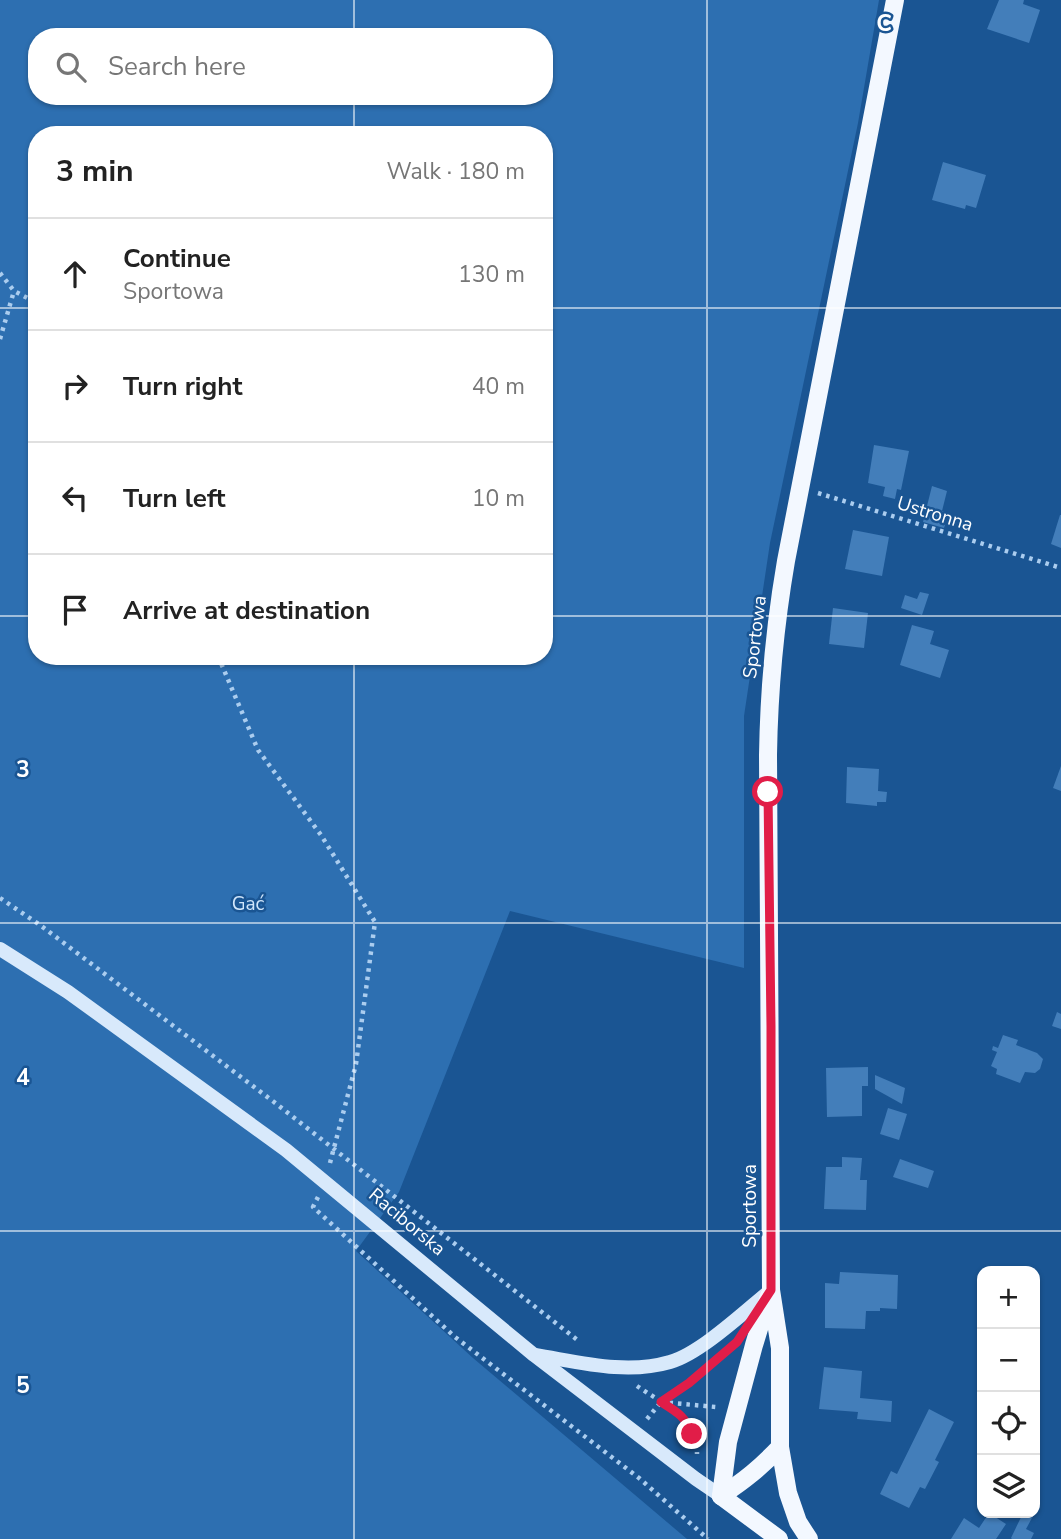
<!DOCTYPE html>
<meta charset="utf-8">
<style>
:root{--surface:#fff;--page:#f2f2f2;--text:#222;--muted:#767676;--line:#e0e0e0}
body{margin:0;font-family:"Nunito Sans",sans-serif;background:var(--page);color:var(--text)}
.controls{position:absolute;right:21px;bottom:21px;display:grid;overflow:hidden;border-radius:14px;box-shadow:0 2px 5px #0004}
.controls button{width:63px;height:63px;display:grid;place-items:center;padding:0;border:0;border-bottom:2px solid var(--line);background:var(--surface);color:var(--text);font:35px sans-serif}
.stop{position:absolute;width:21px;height:21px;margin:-16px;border:5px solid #e11d48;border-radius:50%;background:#fff}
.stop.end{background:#e11d48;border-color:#fff;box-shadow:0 2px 7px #0008}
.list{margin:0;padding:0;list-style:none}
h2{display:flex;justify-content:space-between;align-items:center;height:91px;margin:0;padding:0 28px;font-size:30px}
h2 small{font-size:23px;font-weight:400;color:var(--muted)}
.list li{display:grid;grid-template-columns:46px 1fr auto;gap:21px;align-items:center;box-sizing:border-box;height:112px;padding:0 28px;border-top:2px solid var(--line)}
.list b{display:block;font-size:26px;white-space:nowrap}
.list p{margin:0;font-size:23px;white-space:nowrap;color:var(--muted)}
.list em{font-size:23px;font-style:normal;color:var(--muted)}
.icon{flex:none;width:38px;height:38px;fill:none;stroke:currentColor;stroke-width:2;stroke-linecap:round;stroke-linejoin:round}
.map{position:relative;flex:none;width:1061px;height:1539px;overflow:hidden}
.search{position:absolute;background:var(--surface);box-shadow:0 2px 5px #0004;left:28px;top:28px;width:525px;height:77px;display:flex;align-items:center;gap:18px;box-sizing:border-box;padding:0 24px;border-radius:28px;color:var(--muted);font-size:26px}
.panel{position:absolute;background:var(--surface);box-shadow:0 2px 5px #0004;left:28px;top:126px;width:525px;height:539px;border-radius:28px}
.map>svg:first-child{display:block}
.green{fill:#2d6fb1;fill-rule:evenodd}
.building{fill:#437eba}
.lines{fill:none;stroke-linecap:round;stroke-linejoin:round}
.path{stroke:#abcdef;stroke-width:4.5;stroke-dasharray:3.5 5;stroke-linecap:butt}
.secondary{stroke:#d8e9fb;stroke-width:14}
.primary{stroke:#f3f8ff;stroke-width:18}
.route{stroke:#e11d48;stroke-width:9}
.grid{fill:none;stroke:#fff;stroke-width:2;stroke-opacity:0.55}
.labels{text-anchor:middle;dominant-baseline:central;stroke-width:5;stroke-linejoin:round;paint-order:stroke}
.street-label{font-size:19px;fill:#fff;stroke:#1a5593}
.park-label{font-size:19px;fill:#d1e6fb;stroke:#1a5593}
.grid-label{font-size:23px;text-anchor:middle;font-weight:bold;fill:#fff;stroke:#1a5593;stroke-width:5;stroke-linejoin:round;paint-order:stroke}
</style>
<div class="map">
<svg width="1061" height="1539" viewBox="0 0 1061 1539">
<rect width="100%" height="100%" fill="#1a5593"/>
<path class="green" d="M0 0H879L858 123 770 543 744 716V968L510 911 399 1192 356 1251 473 1358 687 1539H0ZM37 37H544V96H37ZM37 135H544V656H37Z"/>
<g class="building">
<polygon points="999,0 1024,0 1023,4 1040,10 1029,43 987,29"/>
<polygon points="943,162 986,175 976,208 966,205 965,209 932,200"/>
<polygon points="874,445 909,451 901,490 897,489 895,499 883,496 885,487 868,483"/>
<polygon points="932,486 947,491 942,511 949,513 944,528 923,522"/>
<polygon points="1060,515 1061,515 1061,548 1051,544"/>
<polygon points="853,530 889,537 882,576 845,569"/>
<polygon points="920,592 929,594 922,615 901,608 905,595 917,599"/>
<polygon points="833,608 868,613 864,648 829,644"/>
<polygon points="912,625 934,631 930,644 949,650 940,678 900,665"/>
<polygon points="1061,766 1061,791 1053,788"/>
<polygon points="847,767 879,769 878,791 887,792 886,802 877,802 877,806 846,803"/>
<polygon points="1057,1012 1061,1014 1061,1029 1052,1026"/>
<polygon points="1003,1035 1018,1040 1016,1045 1037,1053 1043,1059 1040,1069 1035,1073 1025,1072 1020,1083 996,1074 997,1069 991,1066 997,1052 992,1050 993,1046 998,1048"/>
<polygon points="868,1067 868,1086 862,1086 862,1116 827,1117 826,1068"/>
<polygon points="875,1075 905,1088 902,1104 875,1089"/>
<polygon points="888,1108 907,1114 899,1140 880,1134"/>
<polygon points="842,1157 862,1158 860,1180 867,1180 866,1210 824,1209 826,1167 842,1167"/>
<polygon points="900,1159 934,1171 928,1188 893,1177"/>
<polygon points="840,1272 898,1275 897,1309 880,1308 880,1311 866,1311 865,1329 825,1328 825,1283 839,1284"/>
<polygon points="824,1367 862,1371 860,1398 892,1401 891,1422 857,1419 858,1412 819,1409"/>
<polygon points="929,1409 954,1422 935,1460 939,1462 925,1489 920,1487 909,1508 880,1494 891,1471 897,1474"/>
<polygon points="989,1513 1006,1524 996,1539 951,1539 964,1518 979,1528"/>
<polygon points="1023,1513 1033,1516 1026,1529 1034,1533 1031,1539 1012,1539 1011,1538"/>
</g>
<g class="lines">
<g class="path">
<polyline points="0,273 14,291 37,303"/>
<polyline points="0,339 14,291"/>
<polyline points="818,493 1061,568"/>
<polyline points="218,656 258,750 321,835 375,922 356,1064 330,1163"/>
<polyline points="0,898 40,925 274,1102 580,1342"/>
<polyline points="318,1197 313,1207 455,1337 639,1478 708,1539"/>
<path d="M637 1386C663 1404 697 1417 697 1454"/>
<polyline points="661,1402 716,1407"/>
<polyline points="647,1419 661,1402 689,1383 707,1368"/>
</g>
<g class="secondary">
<polyline points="0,949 68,992 286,1150 534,1355 696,1479 721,1496"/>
<path d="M535 1355C579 1362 626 1375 670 1362 701 1353 745 1311 771 1290"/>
</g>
<g class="primary">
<polyline points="721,1496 728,1442 754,1345 769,1296"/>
<path d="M721 1496C745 1480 760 1468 780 1447"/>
<polyline points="721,1496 779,1539"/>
<path d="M809 1539 798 1522 788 1493 780 1447V1348L771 1290 768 755C769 690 775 625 786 561L895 0"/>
</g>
</g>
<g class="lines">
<path class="route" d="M692 1434C685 1416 677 1412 661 1402L689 1383 737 1342 771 1290V1027L768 792"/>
</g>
<path class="grid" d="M354 0V37M707 0V1539M354 96V135M0 308H37M544 308H1061M0 616H37M544 616H1061M354 656V1539M0 923H1061M0 1231H1061"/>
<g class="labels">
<g class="street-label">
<text transform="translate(935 514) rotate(17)">Ustronna</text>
<text transform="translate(755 637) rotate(-83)">Sportowa</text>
<text transform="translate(750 1206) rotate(-90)">Sportowa</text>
<text transform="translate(407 1222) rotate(40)">Raciborska</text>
</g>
<g class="park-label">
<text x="248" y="904">Gać</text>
</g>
</g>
<g class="grid-label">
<text x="884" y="31">C</text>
<text x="23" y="777">3</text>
<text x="23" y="1085">4</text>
<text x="23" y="1393">5</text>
</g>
</svg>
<div class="controls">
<button>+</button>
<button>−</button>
<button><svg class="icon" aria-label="locate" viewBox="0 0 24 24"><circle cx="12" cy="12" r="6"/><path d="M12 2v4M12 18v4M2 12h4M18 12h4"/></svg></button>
<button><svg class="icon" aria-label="layers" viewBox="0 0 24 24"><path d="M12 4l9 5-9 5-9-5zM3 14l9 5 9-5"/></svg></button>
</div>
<div class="stop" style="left:768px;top:792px"></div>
<div class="stop end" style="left:692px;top:1434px"></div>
<div class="search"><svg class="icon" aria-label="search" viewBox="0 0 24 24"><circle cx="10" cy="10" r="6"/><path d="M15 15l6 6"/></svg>Search here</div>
<section class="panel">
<h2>3 min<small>Walk · 180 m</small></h2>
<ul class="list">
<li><svg class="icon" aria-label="ahead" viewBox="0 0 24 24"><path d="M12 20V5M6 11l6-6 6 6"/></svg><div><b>Continue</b><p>Sportowa</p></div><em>130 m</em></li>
<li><svg class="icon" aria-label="right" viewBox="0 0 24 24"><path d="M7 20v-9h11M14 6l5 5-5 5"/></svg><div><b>Turn right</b></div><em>40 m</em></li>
<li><svg class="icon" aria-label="left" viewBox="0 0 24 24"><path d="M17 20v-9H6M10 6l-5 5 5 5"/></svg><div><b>Turn left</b></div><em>10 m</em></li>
<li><svg class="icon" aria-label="arrive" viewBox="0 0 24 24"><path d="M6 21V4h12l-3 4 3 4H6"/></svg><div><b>Arrive at destination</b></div></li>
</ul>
</section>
</div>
